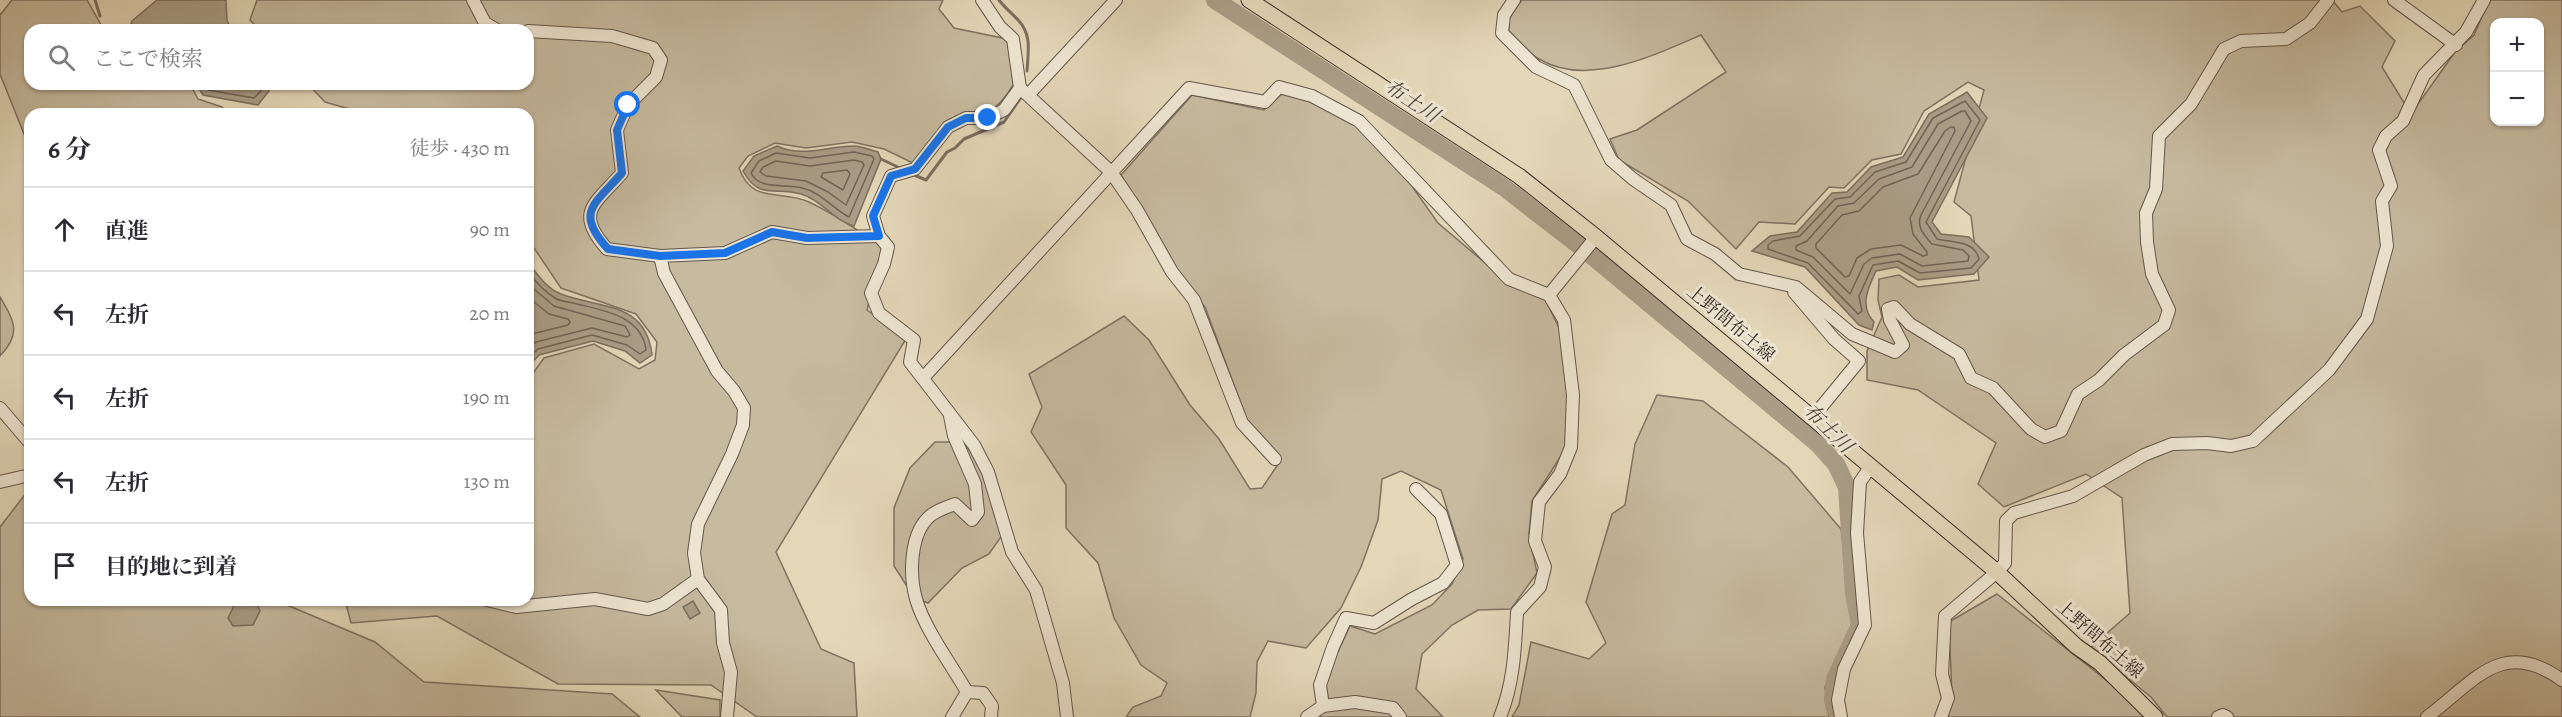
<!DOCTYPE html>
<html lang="ja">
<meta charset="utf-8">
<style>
:root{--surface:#fff;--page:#f2f2f3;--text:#2b2b33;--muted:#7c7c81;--line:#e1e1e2}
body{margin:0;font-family:Alegreya,"Noto Serif JP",serif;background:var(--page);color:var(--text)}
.controls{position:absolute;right:18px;top:18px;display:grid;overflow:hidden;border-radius:12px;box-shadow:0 2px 4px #0004}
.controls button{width:54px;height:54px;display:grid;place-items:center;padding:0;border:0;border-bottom:2px solid var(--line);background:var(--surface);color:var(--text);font:30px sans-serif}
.stop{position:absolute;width:18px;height:18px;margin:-14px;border:4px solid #1a73e8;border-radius:50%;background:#fff}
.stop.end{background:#1a73e8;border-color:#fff;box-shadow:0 2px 6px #0008}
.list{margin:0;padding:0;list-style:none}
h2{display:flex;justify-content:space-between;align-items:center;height:78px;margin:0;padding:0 24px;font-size:26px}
h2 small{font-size:20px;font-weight:400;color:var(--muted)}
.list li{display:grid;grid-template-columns:39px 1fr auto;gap:18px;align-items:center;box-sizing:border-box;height:84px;padding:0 24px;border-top:2px solid var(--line)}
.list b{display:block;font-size:22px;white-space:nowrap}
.list em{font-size:20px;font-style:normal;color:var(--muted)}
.icon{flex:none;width:33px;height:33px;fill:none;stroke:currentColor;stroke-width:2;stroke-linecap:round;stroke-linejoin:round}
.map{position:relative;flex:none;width:2562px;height:717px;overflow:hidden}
.search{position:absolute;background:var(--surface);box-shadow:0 2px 4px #0004;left:24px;top:24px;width:510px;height:66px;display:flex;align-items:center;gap:15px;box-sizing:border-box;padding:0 21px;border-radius:18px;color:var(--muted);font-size:22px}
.panel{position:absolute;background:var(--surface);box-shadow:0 2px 4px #0004;left:24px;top:108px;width:510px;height:498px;border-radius:18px}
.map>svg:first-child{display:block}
.green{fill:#c6ba9f;stroke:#807262;stroke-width:1.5;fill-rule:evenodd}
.water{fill:#a99d86;stroke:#7c6f5f;stroke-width:1.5}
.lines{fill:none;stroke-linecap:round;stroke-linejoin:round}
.shore{stroke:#716456;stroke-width:1.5}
.stream{stroke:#7c6f5f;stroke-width:3}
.river{stroke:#a99d86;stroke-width:18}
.minor-casing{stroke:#64564a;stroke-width:14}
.major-casing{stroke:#392b25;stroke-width:17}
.minor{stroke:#ede5d1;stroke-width:12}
.major{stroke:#e3d7b8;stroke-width:15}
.route{stroke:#1a73e8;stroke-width:8}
.labels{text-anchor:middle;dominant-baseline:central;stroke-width:6;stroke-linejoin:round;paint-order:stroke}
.street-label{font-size:18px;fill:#392b25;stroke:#ede5d1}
.water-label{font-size:20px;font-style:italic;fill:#55483d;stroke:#ede5d1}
</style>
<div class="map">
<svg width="2562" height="717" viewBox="0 0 2562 717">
<rect width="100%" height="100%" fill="#e3d7b8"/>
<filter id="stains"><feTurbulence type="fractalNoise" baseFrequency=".00333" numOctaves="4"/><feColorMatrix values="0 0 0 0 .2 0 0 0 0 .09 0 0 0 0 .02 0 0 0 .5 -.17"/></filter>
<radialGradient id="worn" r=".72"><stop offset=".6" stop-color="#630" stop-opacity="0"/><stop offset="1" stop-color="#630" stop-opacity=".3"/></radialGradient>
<g class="green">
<polygon points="12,0 87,0 104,30 30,30 30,84 190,84 198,99 222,107 228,114 30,114 30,149 0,74 0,15"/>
<path d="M257 0H943L939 9 954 28 1007 39 1015 82C994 117 987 113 950 119L915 164 884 149 852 142 806 148 775 143 748 156 739 168C752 205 781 189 809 202 835 214 858 231 882 246L867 310 906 339 776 552 821 649 854 663 857 717H757L711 685 558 684 437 616 351 623 345 600H528V380L544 358 594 344 639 369 655 360 657 342 636 314 561 288 528 239V114H367L325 102 308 84H528V30H260L250 20Z"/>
<path d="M1522 0H2332L2342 12 2360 6 2395 41 2382 67 2411 114 2455 52 2474 35 2489 0H2562V717H2167L2151 697 2090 648 2130 613 2122 498 2086 474 2004 507 1978 484 1996 443 1918 390 1867 380V351L1882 317 1878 300 1879 279 1899 275 1918 287 1979 280 1971 216 1954 202 1984 90 1968 82 1924 111 1901 154 1872 160 1844 188 1829 187 1795 224 1759 222 1736 249 1688 201 1619 160 1610 139 1637 130 1726 72 1701 35C1655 55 1587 88 1539 59 1528 53 1518 40 1509 31V15ZM2494 22H2540V122H2494Z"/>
<polygon points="1283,93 1309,100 1358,126 1402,172 1438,223 1510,284 1545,299 1560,330 1567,388 1568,445 1532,501 1529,534 1537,573 1511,609 1478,610 1452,625 1422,654 1416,689 1443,717 1315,717 1321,688 1350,626 1375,634 1432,605 1452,584 1463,559 1441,490 1401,471 1382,479 1378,520 1361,567 1341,608 1306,648 1268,641 1257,662 1256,693 1250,717 1126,717 1133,707 1161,696 1167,683 1141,665 1114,618 1098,563 1066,528 1066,485 1031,432 1042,407 1029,374 1124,316 1149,340 1190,405 1219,439 1250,489 1262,488 1281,460 1247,420 1205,307 1182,280 1121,175 1192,95 1264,110"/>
<path d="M0 297C14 321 22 333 0 356Z"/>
<polygon points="1657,395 1703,401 1788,467 1841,529 1854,622 1825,687 1829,717 1512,717 1519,705 1531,642 1589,659 1606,643 1586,602 1612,514 1625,505 1635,444"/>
<polygon points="935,442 963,442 995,484 1010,524 989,554 962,568 928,603 918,599 910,591 894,566 894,508 910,468"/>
<polygon points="30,488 30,600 275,600 375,642 424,682 612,694 640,717 0,717 0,527"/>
<polygon points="1997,594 2139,706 2148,717 1946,717 1952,696 1949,622"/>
<polygon points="656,690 720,700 720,717 682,717"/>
</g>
<g class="water">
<polygon points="157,0 226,0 227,20 231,30 129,30 132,21"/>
<polygon points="196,84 266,84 269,91 258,105 203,95"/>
<path d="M1967 92 1987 118 1932 222 1941 234 1969 237 1989 257 1974 274 1918 280 1897 267 1876 271C1868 288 1859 306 1874 322L1872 330 1859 325 1805 267 1752 251 1770 236 1797 232 1832 193 1847 192 1871 167 1903 157 1929 114Z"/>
<path d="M777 146C803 158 827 146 854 146 862 146 870 150 878 152L881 159 854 226C834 221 822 200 801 194 776 186 759 201 743 171L754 156Z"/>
<path d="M528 262C536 273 547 289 561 294 600 309 646 301 652 355L640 363 625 351 593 341 539 355 528 367Z"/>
<polygon points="241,600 255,600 260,611 253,625 233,626 228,618 235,604"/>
<polygon points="693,601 700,613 690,619 683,607"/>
</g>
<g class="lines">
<g class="shore">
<polyline points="203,84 208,90 254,98 261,91 261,84"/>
<path d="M1965 101 1980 120 1926 222 1937 239C1953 243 1974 240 1979 259L1971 268 1920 273 1898 261 1873 265 1859 296 1862 311 1858 314 1808 263 1768 249V245L1773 241 1800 236 1835 199 1850 197 1875 172 1906 162 1933 118Z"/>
<path d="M1962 111H1965L1971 121 1921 215C1916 227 1924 235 1932 244L1963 250 1969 256 1968 261 1922 266 1900 254 1872 258 1864 264 1850 294 1813 257 1796 250V246L1807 241 1838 206 1854 203 1879 179 1912 167 1938 124Z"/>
<polygon points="1951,127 1954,127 1955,131 1910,218 1913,234 1927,252 1927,255 1923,256 1901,245 1871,249 1857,258 1849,276 1845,277 1816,248 1816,244 1842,215 1859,211 1883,187 1918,174 1945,131"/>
<path d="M854 152 872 156 874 159 849 217C833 209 821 192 802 188 786 183 760 191 751 173L759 161 776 153 810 158Z"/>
<polygon points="854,160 862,162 864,165 846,205 828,192 806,181 766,176 760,172 763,167 776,161 810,166"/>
<polygon points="847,170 850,174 843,190 821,177 823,173"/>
<path d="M528 272C535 281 545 292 555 298 560 301 567 302 573 303 601 310 642 315 646 350L640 354 627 345 592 335 538 349 528 358"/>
<polyline points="528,284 554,306 625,326 630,335 627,337 592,328 536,342 528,347"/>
<polyline points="528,297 549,314 568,319 570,322 568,325 528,335"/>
</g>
<g class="stream">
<polyline points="95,0 100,16"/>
<path d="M999 0C1005 8 1012 13 1019 21 1032 35 1028 53 1027 71"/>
<polyline points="881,159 900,168"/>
<polyline points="914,175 926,180 947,152 955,148 964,139 1004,122 1022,96"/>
</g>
<g class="river">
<polyline points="1215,0 1505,188 1581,247"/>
<polyline points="1590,254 1817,443 1836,464 1847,487 1854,594 1860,625 1835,679 1833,699 1835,709"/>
</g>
<defs>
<g id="minor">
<polyline points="473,0 485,23 497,30"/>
<polyline points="982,0 1000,27 1013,39 1020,88 1004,110 988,118 966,118 948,127 915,169 891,176 873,216 879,236 888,247 884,264 871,293 879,313 914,340 910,362 974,445 988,472 1012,552 1036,590 1063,683 1067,717"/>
<polyline points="1514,0 1504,15 1502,33 1536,67 1574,85 1611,160 1633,179 1671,205 1687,239 1715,254 1739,274 1796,287 1852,334 1895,352 1903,345 1890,320 1888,309 1894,307 1910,324 1959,354 1971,378 1993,388 2031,429 2045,437 2061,431 2078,394 2099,380 2124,355 2164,325 2169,310 2152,274 2147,242 2146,213 2156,189 2159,136 2191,104 2224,49 2241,41 2286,39 2310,23 2328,0"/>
<polyline points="2394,0 2456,45"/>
<path d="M528 31 612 36 653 48 661 60 656 77 628 105 617 130 622 173C595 204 574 212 607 249L660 256 725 253 772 232 807 238 879 236"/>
<polyline points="1020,88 1111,172 1137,210 1172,272 1194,300 1242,423 1275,459"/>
<polyline points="1029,94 1116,0"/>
<polyline points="660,256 664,273 717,371 734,391 744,408 743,425 732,454 698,524 694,553 698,579 721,610 723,643 731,672 727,717"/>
<polyline points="1794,292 1834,339 1859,361 1813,417"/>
<polyline points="1549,295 1596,237"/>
<path d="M923 378 1189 88 1265 102 1279 87 1312 96 1359 121 1509 279 1549 295 1564 320 1573 395 1571 447 1560 474 1539 502 1535 541 1545 567 1540 587 1517 612C1515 648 1514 683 1500 717"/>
<polyline points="0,408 30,443"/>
<path d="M950 416 954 436 975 484 978 512 972 520 955 504C947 507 937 510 930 516 910 533 909 574 916 599 925 630 951 664 967 692"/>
<polyline points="0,482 30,475"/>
<polyline points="487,600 516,607 595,599 648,609 663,604 698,579"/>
<polyline points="967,692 983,693 992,706 991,717"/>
<polyline points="1323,706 1320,685 1333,647 1346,618 1374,623 1412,599 1443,583 1457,565 1441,514 1416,489"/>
<polyline points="952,717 967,692"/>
<polyline points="1307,717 1323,706 1355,702 1393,708 1400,717"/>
<polyline points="1841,717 1838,700 1844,669 1865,625 1857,533 1860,482 1871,466"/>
<polyline points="1941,717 1948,698 1942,674 1945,616 1997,572 2005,563 2006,521 2014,513 2073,496 2144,455 2172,444 2207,443 2231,446 2253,441 2329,370 2367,319 2387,246 2382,201 2391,186 2379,150 2386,136 2403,121 2424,75 2466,32 2484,0"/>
<polyline points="2218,717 2223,715 2227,717"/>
<path d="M2427 717C2475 681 2502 637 2562 680"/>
</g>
<polyline id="major" points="1249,0 1519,176 1596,237 1997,572 2076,646 2100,663 2155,717"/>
</defs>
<use href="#minor" class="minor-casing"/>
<use href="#major" class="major-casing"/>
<use href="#minor" class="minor"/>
<use href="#major" class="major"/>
</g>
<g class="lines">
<path class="route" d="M628 105 617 130 622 173C595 204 574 212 608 249L660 256 725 253 772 232 807 238 879 236 873 216 891 176 915 169 948 127 966 118H988"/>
</g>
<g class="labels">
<g class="street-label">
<text transform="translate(1731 323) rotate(40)">上野間布土線</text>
<text transform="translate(2100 639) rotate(41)">上野間布土線</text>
</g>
<g class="water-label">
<text transform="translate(1412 101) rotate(33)">布土川</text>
<text transform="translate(1828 428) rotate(45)">布土川</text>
</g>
</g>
<rect width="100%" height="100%" filter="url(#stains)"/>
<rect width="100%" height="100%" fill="url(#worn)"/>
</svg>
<div class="controls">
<button>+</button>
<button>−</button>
</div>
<div class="stop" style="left:628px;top:105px"></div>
<div class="stop end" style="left:988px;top:118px"></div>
<div class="search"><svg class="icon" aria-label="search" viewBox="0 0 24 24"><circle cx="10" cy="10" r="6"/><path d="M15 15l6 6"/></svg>ここで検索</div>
<section class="panel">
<h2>6 分<small>徒歩 · 430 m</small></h2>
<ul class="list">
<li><svg class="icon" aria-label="ahead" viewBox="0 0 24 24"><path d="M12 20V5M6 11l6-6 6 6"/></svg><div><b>直進</b></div><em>90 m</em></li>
<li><svg class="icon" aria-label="left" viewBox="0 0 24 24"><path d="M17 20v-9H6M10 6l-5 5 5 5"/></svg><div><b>左折</b></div><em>20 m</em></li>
<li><svg class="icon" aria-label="left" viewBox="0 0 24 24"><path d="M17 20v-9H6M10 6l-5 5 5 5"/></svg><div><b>左折</b></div><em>190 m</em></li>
<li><svg class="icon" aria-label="left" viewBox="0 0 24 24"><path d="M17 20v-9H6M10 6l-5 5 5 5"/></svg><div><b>左折</b></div><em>130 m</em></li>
<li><svg class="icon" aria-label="arrive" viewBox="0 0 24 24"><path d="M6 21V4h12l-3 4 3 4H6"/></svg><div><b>目的地に到着</b></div></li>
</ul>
</section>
</div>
